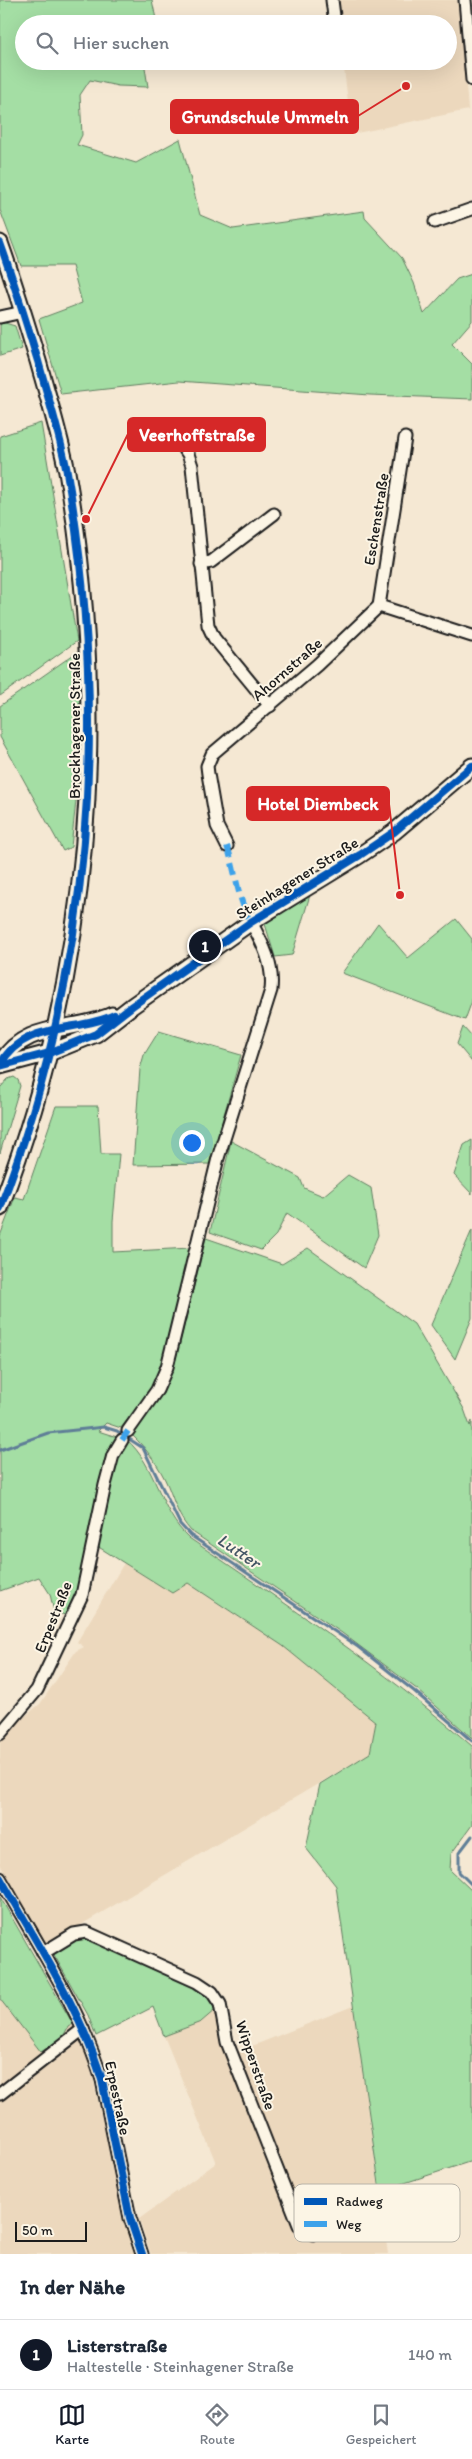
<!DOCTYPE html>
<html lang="de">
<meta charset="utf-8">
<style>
:root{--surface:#fff;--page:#f2f2f3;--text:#1f2937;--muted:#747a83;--line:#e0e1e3;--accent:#111827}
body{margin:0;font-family:Itim,sans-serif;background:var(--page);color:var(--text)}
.scale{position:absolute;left:15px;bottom:12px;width:72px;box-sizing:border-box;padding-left:5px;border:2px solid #1c1c1c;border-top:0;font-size:14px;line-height:18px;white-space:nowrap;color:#1c1c1c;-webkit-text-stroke:4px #fcf5e5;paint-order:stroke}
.you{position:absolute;left:191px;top:1142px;width:18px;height:18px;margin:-12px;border:4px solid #fff;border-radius:50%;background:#1a73e8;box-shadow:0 0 0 8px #1a73e833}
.badge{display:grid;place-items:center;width:32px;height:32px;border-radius:50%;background:var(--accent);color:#fff;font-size:16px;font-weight:700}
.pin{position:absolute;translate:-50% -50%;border:2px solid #fff;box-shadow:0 1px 5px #0006}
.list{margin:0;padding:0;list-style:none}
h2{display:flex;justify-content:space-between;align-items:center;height:65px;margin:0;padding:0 20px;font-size:21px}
h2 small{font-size:16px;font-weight:400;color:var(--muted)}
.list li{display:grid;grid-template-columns:32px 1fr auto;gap:15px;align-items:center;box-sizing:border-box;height:70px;padding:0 20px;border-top:1px solid var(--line)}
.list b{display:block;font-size:19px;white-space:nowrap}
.list p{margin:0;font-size:16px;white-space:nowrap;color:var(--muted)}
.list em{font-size:16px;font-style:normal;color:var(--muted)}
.icon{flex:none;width:28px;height:28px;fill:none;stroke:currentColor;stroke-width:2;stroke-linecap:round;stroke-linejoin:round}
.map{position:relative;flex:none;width:472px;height:2254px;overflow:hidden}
.search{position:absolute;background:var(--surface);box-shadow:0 5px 20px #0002;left:15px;right:15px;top:15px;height:55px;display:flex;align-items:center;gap:12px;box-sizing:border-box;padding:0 18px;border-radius:28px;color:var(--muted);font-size:19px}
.sheet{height:135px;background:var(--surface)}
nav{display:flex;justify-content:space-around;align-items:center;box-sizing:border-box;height:70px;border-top:1px solid var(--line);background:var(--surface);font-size:14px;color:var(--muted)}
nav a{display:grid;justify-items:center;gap:2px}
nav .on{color:var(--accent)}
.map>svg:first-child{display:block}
.built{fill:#ecd8bd}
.green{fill:#a4dea4;stroke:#607d60}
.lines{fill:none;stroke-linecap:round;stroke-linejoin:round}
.stream{stroke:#5f7e97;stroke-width:3}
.minor-casing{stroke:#1c1c1c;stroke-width:15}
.secondary-casing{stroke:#1c1c1c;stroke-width:19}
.minor{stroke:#fcf5e5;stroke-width:11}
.secondary{stroke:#fcf5e5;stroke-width:15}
.quiet{stroke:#3da2ea;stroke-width:6;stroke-dasharray:12 6;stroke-linecap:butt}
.cycleway-casing{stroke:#fcf5e5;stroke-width:11}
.cycleway{stroke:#0057b8;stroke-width:8}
.labels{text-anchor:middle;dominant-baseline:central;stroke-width:4;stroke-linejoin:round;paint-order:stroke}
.street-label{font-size:16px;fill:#1c1c1c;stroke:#fcf5e5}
.water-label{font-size:18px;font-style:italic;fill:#435564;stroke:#fcf5e5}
.key{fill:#fcf5e5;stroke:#b9b4a9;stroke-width:1}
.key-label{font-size:14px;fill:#1c1c1c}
.leader{fill:none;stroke:#d62828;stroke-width:2}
.callout-dot{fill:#d62828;stroke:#fcf5e5;stroke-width:2}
.callout{fill:#d62828;stroke:#d62828;stroke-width:2}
.callout-label{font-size:18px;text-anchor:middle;font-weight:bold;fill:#fff}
</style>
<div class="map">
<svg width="472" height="2254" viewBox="0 0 472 2254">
<rect width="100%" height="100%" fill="#f5e8d3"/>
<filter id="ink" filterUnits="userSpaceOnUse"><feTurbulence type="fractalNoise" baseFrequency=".02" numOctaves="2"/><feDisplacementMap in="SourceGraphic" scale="10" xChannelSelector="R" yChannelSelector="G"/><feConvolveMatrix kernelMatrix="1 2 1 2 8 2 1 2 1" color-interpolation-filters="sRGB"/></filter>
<g filter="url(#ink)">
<g class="built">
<polygon points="336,0 459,0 468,110 352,134 343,61 448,61 448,24 339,24"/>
<polygon points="124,1563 172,1593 187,1583 283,1646 376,1722 370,1753 47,1945 0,1864 0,1742 13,1726 40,1704 76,1651 84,1647 77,1642"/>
<polygon points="0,1999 41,2051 62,2037 68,2027 73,2024 89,2060 125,2221 136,2254 0,2254"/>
<polygon points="353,2006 388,2254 151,2254 139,2219 216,2163 164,2036 201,2022 215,2010 222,2043 237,2052"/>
</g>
<g class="green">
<polygon points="0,0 152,0 157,24 24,24 24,61 144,61 148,87 118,86 90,80 80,95 82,135 77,145 136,163 180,139 200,215 233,229 364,211 365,218 402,258 414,283 424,314 457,279 472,274 472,321 452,344 472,364 472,399 370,395 179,381 61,394 39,319 82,303 72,266 21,266 0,210"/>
<polygon points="5,323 15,326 22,349 0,356 0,324"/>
<polygon points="41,423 77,641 0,696 0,436"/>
<path d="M77 652C86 717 78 783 71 847L63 851 0 737V706Z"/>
<polygon points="310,895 292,955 275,957 265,924"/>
<polygon points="456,919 472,939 472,1001 465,1020 342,973 378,923 408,958"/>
<polygon points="463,1027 472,1037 472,1062 457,1044"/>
<polygon points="159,1031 241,1055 210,1164 133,1165 140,1069 144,1055"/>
<polygon points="14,1077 18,1080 20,1086 0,1153 0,1088 8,1079"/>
<polygon points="56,1106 98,1106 101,1154 119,1154 113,1221 113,1252 191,1248 163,1367 153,1386 121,1428 106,1423 98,1431 117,1437 77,1595 69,1616 54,1612 50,1594 39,1577 0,1591 0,1236 15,1197 24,1199"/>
<polygon points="472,1140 472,1194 454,1175 464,1145"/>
<polygon points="231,1141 300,1178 304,1188 323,1196 348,1175 371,1188 378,1235 364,1268 287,1213 276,1235 261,1250 210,1232"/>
<polygon points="472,1230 472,1318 455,1359 431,1325"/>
<path d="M206 1238 282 1264 308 1248 414 1324 464 1409 470 1426 472 1421V1738L418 1690 342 1633 191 1531C178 1517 175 1503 168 1486 160 1467 146 1448 132 1435L162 1392 174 1366Z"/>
<path d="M126 1439C157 1466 159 1511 189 1538 288 1605 382 1668 472 1746V1825L451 1854 450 1870 472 1891V2161L380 2191 336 1886 306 1848 320 1784 370 1753 376 1722 283 1646 188 1583 172 1593 97 1546 116 1457Z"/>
<polygon points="0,1897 73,2024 68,2027 63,2037 41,2052 0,1999"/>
<polygon points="85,1938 201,1990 210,1997 215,2010 201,2022 164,2036 153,2007 96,2036 88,2015 53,1953 76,1939"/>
</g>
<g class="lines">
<g class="stream">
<polyline points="0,1450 48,1433 104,1427 117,1431 143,1448 180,1524 190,1535 358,1647 414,1691 472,1741"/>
<polyline points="472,1836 459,1853 459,1872 472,1885"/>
</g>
<defs>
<g id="minor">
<polyline points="332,0 335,24"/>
<polyline points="465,0 472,80"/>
<polyline points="435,222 472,209"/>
<polyline points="0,317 23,312"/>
<polyline points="178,440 188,454 192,466 208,625 214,638 270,706"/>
<polyline points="201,564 211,562 274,514"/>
<polyline points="379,606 405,438"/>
<polyline points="379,606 472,636"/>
<polyline points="227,846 217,826 208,774 207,766 212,754 317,665 379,606"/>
<path d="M128 1431 157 1390 167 1367 218 1158 271 990C274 965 263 944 251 922"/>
<polyline points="0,1734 37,1690 82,1595 105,1485 113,1455 122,1440"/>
<path d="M0 1878C37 1943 80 2008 102 2080L130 2218 142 2254"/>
<polyline points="43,1953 74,1934 86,1932 197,1982 212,1992 220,2004 227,2042 299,2225 313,2234"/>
<polyline points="0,2094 83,2029"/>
</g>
<g id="secondary">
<path d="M0 243C14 282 26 322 38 361 48 397 60 435 67 472 110 719 91 973 0 1208"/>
<path d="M0 1065C24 1020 74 1033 112 1015"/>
<polyline points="0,1066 49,1053 96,1034 132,1006 251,922 360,855 394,832 472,766"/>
</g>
</defs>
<use href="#minor" class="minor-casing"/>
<use href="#secondary" class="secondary-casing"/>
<use href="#minor" class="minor"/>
<use href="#secondary" class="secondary"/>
<g class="quiet">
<path d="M227 846C236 871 237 899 251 922"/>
<polyline points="122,1440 128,1431"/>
</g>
<defs>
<g id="cycleway">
<path d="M0 243C14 282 26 322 38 361 48 397 60 435 67 472 110 719 91 973 0 1208"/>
<path d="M0 1065C23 1021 76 1033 114 1015"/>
<polyline points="0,1066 49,1053 96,1034 132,1006 251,922 360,855 394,832 472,766"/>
<path d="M0 1878C37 1943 80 2008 102 2080L130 2218 142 2254"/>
</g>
</defs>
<use href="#cycleway" class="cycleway-casing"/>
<use href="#cycleway" class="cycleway"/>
</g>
</g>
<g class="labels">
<g class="street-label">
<text transform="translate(376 519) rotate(-81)">Eschenstraße</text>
<text transform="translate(287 669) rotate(-41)">Ahornstraße</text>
<text transform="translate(74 726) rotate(-90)">Brockhagener Straße</text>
<text transform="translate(297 878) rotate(-32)">Steinhagener Straße</text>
<text transform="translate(53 1617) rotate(-68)">Erpestraße</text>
<text transform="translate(256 2065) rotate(71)">Wipperstraße</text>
<text transform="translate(118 2098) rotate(78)">Erpestraße</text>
</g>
<g class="water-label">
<text transform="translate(239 1551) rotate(34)">Lutter</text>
</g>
</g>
<rect x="294" y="2184" width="166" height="58" rx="8" class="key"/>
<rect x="304" y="2198" width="23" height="7" fill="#0057b8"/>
<rect x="304" y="2221" width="23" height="6" fill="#3da2ea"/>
<g class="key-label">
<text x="336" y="2206">Radweg</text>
<text x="336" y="2229">Weg</text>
</g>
<path class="leader" d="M406 86L358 116M86 519L128 434M400 895L389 804"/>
<g class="callout-dot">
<circle cx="406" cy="86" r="5"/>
<circle cx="86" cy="519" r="5"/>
<circle cx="400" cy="895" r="5"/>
</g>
<g class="callout">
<rect x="171" y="100" width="187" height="33" rx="5"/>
<rect x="128" y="418" width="137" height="33" rx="5"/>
<rect x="247" y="787" width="142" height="33" rx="5"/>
</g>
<g class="callout-label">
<text x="265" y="123">Grundschule Ummeln</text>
<text x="197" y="441">Veerhoffstraße</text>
<text x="318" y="810">Hotel Diembeck</text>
</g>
</svg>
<div class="scale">50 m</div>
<div class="you"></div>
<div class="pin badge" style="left:205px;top:946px">1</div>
<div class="search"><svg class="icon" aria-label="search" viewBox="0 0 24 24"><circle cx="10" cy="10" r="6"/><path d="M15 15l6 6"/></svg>Hier suchen</div>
</div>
<section class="sheet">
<h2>In der Nähe<small></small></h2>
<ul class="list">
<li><span class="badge">1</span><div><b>Listerstraße</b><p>Haltestelle · Steinhagener Straße</p></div><em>140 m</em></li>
</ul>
</section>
<nav>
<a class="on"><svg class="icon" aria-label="map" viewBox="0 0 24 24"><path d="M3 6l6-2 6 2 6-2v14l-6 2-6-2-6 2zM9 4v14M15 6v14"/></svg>Karte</a>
<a><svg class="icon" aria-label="directions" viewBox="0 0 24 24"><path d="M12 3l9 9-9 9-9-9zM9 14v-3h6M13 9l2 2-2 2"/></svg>Route</a>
<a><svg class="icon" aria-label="saved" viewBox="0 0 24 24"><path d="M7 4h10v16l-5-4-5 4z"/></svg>Gespeichert</a>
</nav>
